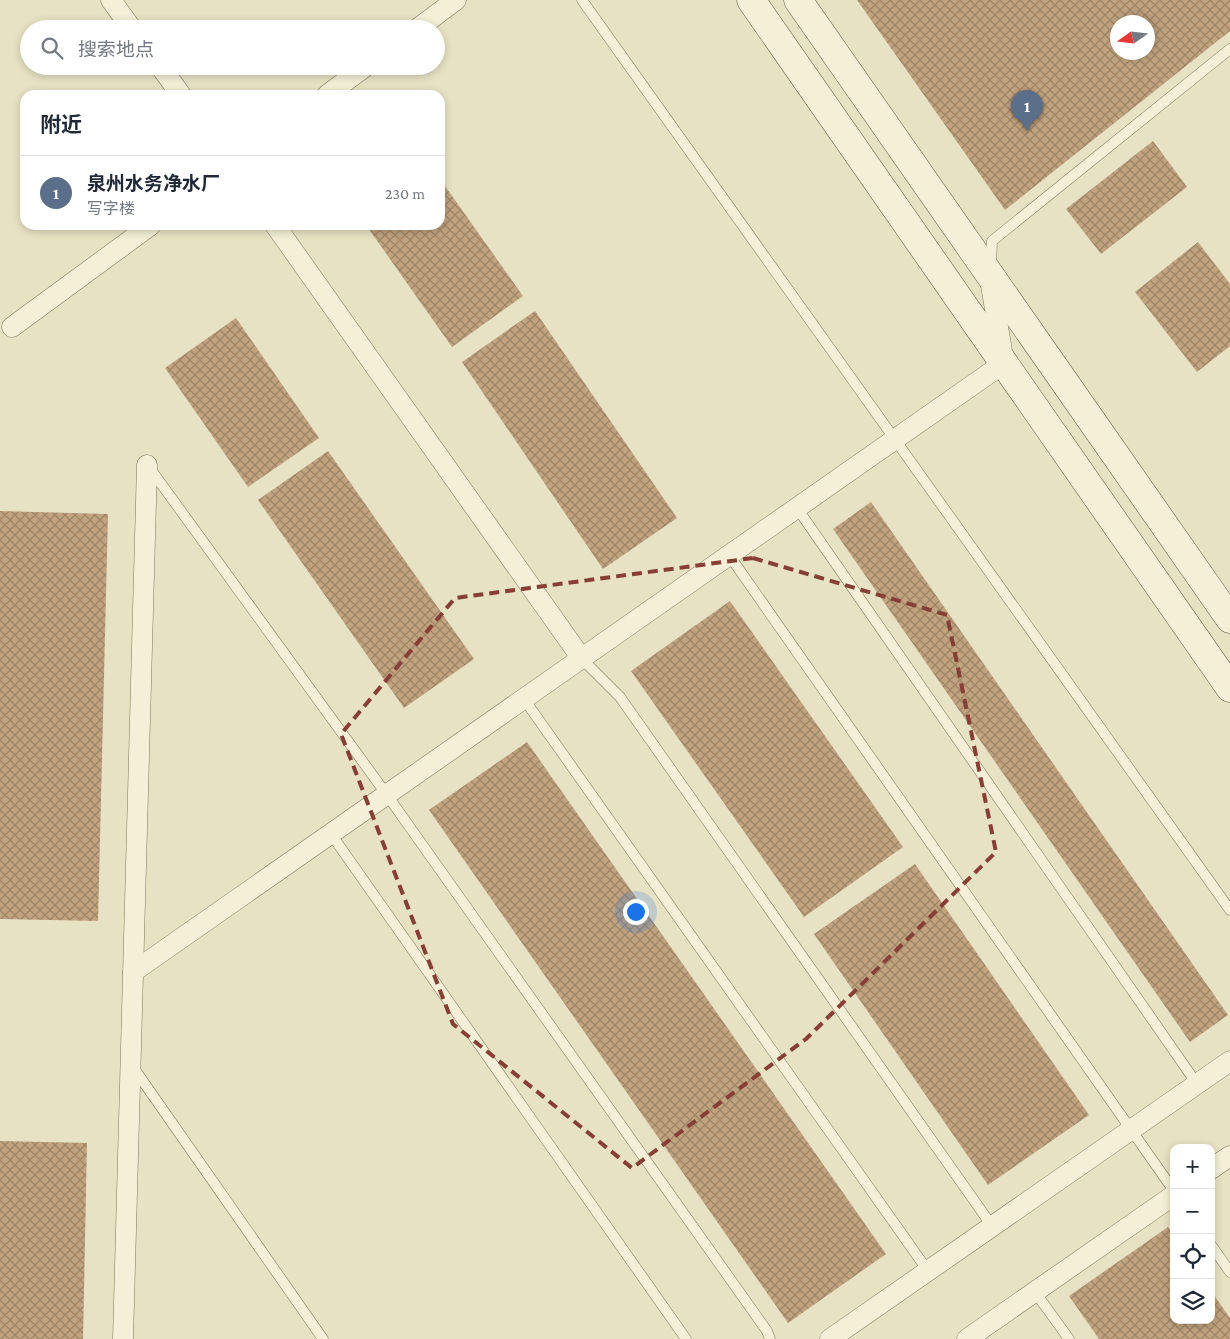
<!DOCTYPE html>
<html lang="zh">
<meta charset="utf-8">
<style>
:root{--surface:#fff;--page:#f2f2f3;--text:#1f2937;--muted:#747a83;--line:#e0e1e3;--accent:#0b8043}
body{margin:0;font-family:"Crimson Pro","Noto Sans SC",serif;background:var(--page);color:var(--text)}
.controls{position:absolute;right:15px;bottom:15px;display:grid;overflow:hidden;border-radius:10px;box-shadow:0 2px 8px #0003}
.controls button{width:45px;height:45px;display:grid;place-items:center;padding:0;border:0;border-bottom:1px solid var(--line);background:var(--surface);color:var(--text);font:25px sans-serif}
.compass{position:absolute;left:1110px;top:15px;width:45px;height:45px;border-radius:50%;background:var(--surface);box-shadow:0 2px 8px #0003;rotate:256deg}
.you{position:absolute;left:635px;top:911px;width:18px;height:18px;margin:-12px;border:4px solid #fff;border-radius:50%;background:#1a73e8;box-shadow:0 0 0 8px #1a73e833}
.badge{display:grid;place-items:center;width:32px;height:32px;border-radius:50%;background:var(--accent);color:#fff;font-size:16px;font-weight:700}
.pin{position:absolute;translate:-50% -41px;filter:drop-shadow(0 1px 2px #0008)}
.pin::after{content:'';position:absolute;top:26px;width:18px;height:15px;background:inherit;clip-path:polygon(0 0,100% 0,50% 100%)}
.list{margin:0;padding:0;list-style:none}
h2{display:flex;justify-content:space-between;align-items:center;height:65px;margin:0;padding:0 20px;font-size:21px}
h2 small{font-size:16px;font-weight:400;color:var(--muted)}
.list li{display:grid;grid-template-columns:32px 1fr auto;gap:15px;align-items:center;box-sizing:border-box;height:75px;padding:0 20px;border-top:1px solid var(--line)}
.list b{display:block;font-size:19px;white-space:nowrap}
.list p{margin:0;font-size:16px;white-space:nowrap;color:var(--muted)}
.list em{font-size:16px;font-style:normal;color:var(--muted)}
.icon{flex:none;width:28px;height:28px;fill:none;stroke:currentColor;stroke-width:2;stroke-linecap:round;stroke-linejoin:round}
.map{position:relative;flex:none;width:1230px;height:1339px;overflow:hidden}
.search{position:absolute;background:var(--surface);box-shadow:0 2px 8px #0003;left:20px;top:20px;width:425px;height:55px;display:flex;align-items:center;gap:12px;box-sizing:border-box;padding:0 18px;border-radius:28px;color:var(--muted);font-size:19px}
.panel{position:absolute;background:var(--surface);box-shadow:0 2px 8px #0003;left:20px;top:90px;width:425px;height:140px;border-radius:15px}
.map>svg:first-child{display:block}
.building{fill:url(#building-cross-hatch);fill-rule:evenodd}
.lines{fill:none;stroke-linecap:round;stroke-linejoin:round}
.service-casing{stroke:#80745d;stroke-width:11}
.minor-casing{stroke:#80745d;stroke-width:21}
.secondary-casing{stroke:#625540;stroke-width:29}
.service{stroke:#f4efd6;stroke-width:10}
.minor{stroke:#f4efd6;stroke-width:20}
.secondary{stroke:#f4efd6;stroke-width:28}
.marked{fill:none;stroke:#873f35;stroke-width:4;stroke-dasharray:10 6;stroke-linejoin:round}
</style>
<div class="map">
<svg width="1230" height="1339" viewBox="0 0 1230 1339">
<defs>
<pattern id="building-cross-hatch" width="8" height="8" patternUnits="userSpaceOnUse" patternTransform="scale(1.25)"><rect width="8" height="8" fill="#c1a37f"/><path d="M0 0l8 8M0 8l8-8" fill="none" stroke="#9d8567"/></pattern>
</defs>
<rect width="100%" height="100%" fill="#e8e2c4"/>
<g class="building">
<path d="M857 0H1230V31L1005 210ZM1118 22H1148V52H1118Z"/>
<polygon points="1153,141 1187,187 1101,254 1066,209"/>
<polygon points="440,179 523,296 452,347 366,225 440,225"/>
<polygon points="1198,242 1230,284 1230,346 1197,372 1135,292"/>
<polygon points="535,311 677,518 603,569 462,362"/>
<polygon points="236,318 319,438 248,487 165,368"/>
<polygon points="328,451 474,659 404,708 258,500"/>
<polygon points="871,502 1228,1015 1190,1042 833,529"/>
<polygon points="0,511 108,514 98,921 0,919"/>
<polygon points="730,601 903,847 804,917 631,671"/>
<polygon points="527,742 886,1254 788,1323 429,810"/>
<polygon points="915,864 1089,1115 988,1185 814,934"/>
<polygon points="0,1141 87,1143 83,1339 0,1339"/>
<polygon points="1168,1227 1174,1236 1174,1320 1211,1320 1211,1291 1230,1318 1230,1339 1099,1339 1069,1296"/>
</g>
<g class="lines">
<defs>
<g id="service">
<polyline points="582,0 1230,910"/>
<polyline points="991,265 992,241 1230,49"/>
<polyline points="149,467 387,795 767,1331 770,1339"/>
<polyline points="797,508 1197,1084"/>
<polyline points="729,555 1174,1191"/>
<polyline points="582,659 620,697 992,1226"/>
<polyline points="524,699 928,1271"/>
<polyline points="331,834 686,1339"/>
<polyline points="133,1067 323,1339"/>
<polyline points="1211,1245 1230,1272"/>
<polyline points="1035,1292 1069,1339"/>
</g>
<g id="minor">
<polyline points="111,0 132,29"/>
<polyline points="417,29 456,0"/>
<polyline points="160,66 181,95"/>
<polyline points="327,95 366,66"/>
<polyline points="275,225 582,659"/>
<polyline points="12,327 151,225"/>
<polyline points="133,972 1004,363 990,279"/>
<polyline points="1211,1169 1230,1156"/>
<polyline points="123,1339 147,465"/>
<polyline points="830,1339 1230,1061"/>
<polyline points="967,1339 1174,1195"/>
</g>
<g id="secondary">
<polyline points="751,0 1230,688"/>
<polyline points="798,0 1230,619"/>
</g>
</defs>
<use href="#service" class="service-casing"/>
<use href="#minor" class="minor-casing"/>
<use href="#secondary" class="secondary-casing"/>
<use href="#service" class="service"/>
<use href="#minor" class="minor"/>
<use href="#secondary" class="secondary"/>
</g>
<path class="marked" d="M753 558 947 615 996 852 806 1039 632 1168 453 1024 341 734 455 598Z"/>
</svg>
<div class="controls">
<button>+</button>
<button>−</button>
<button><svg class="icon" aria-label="locate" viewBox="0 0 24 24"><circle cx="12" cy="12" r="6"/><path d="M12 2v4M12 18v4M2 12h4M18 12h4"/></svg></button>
<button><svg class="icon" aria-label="layers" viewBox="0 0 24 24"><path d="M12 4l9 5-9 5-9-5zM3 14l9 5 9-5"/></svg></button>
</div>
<svg class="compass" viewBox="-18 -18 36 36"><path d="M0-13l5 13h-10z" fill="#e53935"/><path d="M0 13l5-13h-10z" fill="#747a83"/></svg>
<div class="you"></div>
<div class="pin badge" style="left:1027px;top:131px;background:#5c6f8a">1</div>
<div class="search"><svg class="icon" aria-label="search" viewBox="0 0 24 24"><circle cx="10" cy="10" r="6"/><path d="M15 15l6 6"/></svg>搜索地点</div>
<section class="panel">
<h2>附近<small></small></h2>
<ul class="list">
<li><span class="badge" style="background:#5c6f8a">1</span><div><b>泉州水务净水厂</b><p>写字楼</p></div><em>230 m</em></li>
</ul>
</section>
</div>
